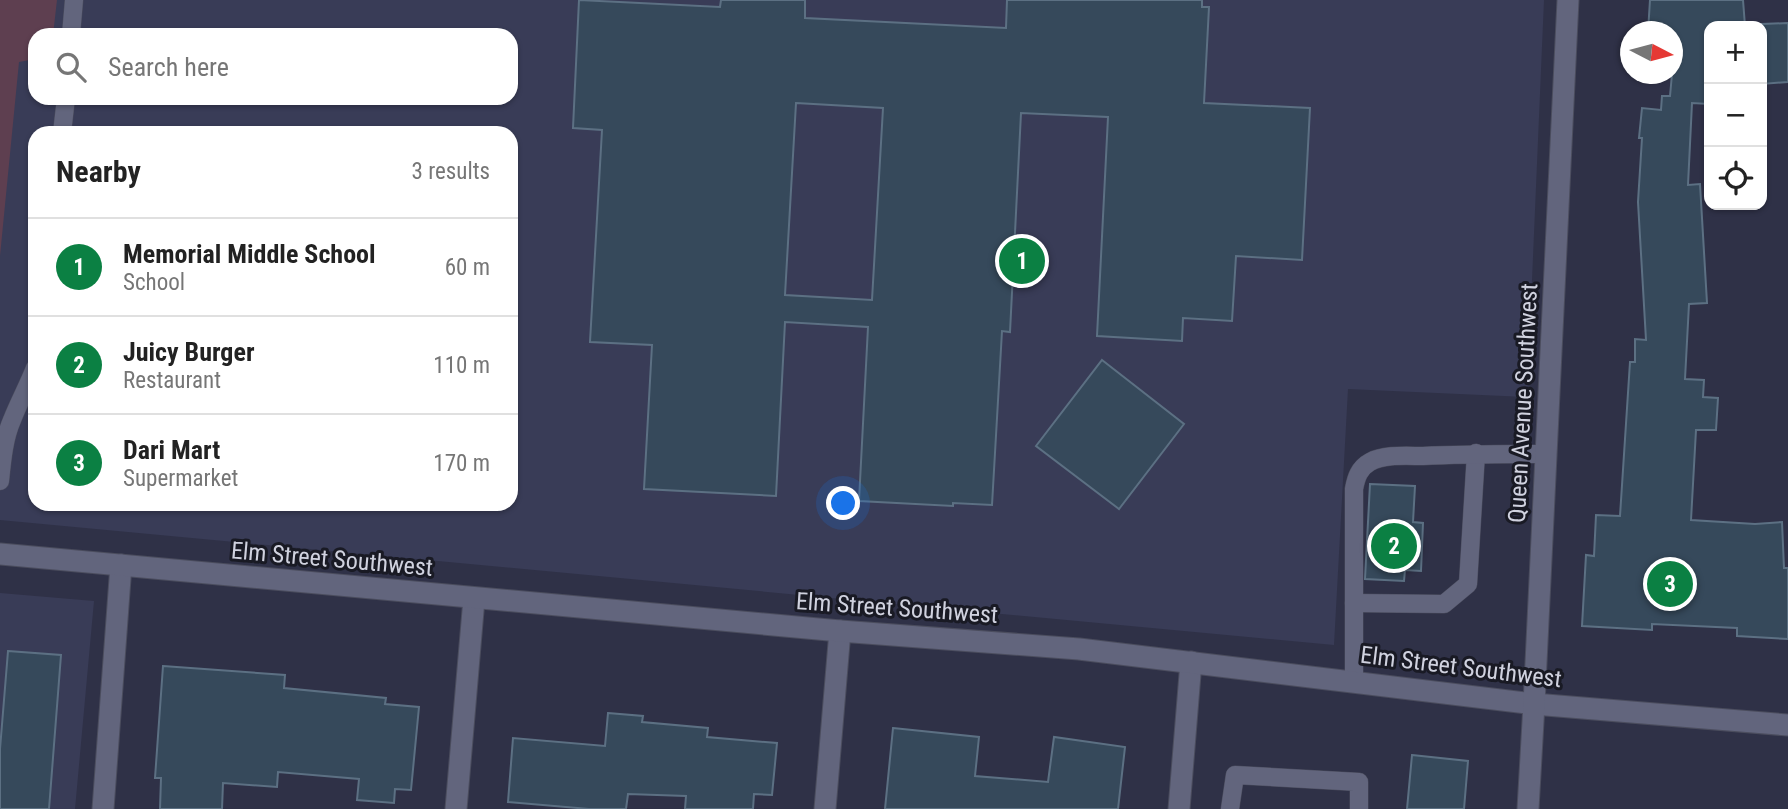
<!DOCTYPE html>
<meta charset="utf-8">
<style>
:root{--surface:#fff;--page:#f2f2f2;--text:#222;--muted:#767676;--line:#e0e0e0;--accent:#0b8043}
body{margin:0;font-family:"Roboto Condensed",sans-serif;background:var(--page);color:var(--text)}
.controls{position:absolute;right:21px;top:21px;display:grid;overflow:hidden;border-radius:14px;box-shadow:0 2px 5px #0004}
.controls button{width:63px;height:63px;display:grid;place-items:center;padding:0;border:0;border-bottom:2px solid var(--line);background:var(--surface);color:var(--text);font:35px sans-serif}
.compass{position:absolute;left:1620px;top:21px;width:63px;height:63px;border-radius:50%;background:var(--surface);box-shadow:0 2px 5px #0004;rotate:96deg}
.you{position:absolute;left:844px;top:504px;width:24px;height:24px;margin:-18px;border:5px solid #fff;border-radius:50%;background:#1a73e8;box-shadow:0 0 0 10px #1a73e833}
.badge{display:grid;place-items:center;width:46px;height:46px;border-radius:50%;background:var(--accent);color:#fff;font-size:23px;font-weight:700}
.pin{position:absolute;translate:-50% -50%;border:4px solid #fff;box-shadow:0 2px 7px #0006}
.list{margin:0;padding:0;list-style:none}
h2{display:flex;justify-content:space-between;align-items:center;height:91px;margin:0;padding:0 28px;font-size:30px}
h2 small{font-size:23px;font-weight:400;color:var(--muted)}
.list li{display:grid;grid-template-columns:46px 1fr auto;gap:21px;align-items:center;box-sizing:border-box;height:98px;padding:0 28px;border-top:2px solid var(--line)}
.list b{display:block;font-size:26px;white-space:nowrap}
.list p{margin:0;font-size:23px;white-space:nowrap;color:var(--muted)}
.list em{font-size:23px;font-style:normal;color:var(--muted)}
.icon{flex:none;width:38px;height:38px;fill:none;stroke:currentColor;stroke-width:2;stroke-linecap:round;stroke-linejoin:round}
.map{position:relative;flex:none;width:1788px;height:809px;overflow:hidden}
.search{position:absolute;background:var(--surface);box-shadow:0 2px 5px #0004;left:28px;top:28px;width:490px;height:77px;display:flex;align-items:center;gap:18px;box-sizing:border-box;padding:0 24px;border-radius:21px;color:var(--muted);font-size:26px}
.panel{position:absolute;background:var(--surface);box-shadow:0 2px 5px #0004;left:28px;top:126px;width:490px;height:385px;border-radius:21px}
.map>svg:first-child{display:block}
.built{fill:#393c57;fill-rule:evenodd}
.green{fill:#5e3f50}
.building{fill:#36495b;stroke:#5c7083;stroke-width:2;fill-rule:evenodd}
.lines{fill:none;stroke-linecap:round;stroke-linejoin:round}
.lane-casing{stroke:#4b4d5e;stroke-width:19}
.street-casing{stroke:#4b4d5e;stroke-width:23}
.secondary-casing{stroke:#4b4d5e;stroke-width:23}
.lane{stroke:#62657d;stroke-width:18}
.street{stroke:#62657d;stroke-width:21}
.secondary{stroke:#62657d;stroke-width:21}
.labels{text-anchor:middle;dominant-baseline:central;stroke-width:6;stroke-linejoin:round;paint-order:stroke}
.street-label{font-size:24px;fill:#d0d2df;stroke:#191a24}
</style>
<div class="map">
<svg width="1788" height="809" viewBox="0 0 1788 809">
<rect width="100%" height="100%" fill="#2f3147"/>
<g class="built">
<path d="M0 0H1544L1527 397 1348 389 1334 645 0 520ZM35 35H511V98H35ZM35 133H511V504H35Z"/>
<polygon points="0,593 94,601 75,809 0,809"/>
</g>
<polygon class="green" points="0,0 57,0 53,35 35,35 35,59 19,62 0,256"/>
<g class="building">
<path d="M579 0 720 7 721 0H805V18L1006 28 1007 0H1202V7H1209L1204 103 1310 108 1302 260 1236 256 1232 321 1183 318 1182 341 1097 336 1108 117 1021 113 1010 332 1002 331 992 505 953 503V506L859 501 868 327 785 322 776 496 644 489 652 345 590 342 602 130 573 128ZM796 103 883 108 872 300 785 295Z"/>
<polygon points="1650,0 1743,0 1745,26 1709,26 1709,104 1692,103 1688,185 1700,184 1707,303 1689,304 1685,379 1704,380 1703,397 1718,398 1716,430 1696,430 1691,520 1755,524 1782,522 1784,568 1788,568 1788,639 1737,636 1737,628 1652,624 1652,630 1582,626 1586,555 1594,556 1596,515 1620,516 1630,362 1635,362 1635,339 1646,340 1638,202 1642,138 1639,138 1642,108 1661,110 1662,96 1670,96 1672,74 1672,32 1648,32"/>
<polygon points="1788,23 1788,82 1762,84 1762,24"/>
<polygon points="1102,360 1184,424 1119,509 1036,446"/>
<polygon points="1370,484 1415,486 1413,522 1423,523 1421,571 1405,570 1404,581 1365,579"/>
<polygon points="8,651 61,655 49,809 0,809 0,749"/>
<polygon points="163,666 285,675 284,688 386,698 385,704 419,707 411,790 395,789 394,803 357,800 359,779 278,772 277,787 223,783 222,809 160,809 161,778 155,778"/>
<polygon points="608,713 643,716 642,722 708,728 707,737 777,743 772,795 754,794 753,809 685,809 686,796 628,794 626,809 589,809 508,802 513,738 605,746"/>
<polygon points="893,728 979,737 975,776 1048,782 1054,737 1125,747 1118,809 885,809"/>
<polygon points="1412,755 1468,761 1464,809 1407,809"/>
</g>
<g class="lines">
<defs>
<g id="lane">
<polyline points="71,35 74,0"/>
<polyline points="62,133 66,98"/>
<path d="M0 481C2 461 4 438 12 420 19 402 28 386 35 368"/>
<polyline points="1354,603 1444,604 1468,584 1476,453"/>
<path d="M1354 682V489C1356 478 1359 468 1370 462 1384 454 1407 456 1423 456 1464 454 1505 454 1547 454"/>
<polyline points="1230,809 1235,775 1359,782 1359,809"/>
</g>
<g id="street">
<polyline points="103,809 121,565"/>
<polyline points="456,809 474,599"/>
<polyline points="825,809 840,631"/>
<polyline points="1179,809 1191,662"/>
</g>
<g id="secondary">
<polyline points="0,554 840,631 1079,649 1534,704 1788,725"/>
<polyline points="1528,809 1534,704 1568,0"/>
</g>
</defs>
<use href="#lane" class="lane-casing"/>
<use href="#street" class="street-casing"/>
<use href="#secondary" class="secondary-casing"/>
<use href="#lane" class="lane"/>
<use href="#street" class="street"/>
<use href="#secondary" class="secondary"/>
</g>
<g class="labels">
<g class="street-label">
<text transform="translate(1523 403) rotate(-87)">Queen Avenue Southwest</text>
<text transform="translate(332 559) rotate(5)">Elm Street Southwest</text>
<text transform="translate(897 608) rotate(4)">Elm Street Southwest</text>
<text transform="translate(1461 667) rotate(7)">Elm Street Southwest</text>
</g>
</g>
</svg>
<div class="controls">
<button>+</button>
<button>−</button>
<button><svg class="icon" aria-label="locate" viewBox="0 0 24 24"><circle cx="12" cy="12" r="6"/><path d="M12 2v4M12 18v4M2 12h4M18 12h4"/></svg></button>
</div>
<svg class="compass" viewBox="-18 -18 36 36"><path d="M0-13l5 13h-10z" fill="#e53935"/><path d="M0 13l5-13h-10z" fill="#767676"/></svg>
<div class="you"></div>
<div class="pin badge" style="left:1022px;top:261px">1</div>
<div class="pin badge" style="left:1394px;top:546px">2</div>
<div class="pin badge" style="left:1670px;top:584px">3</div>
<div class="search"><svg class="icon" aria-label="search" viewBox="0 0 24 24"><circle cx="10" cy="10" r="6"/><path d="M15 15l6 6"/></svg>Search here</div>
<section class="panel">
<h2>Nearby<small>3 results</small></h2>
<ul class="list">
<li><span class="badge">1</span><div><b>Memorial Middle School</b><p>School</p></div><em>60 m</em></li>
<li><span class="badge">2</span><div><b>Juicy Burger</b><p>Restaurant</p></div><em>110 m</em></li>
<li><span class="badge">3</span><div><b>Dari Mart</b><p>Supermarket</p></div><em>170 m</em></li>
</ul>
</section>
</div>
